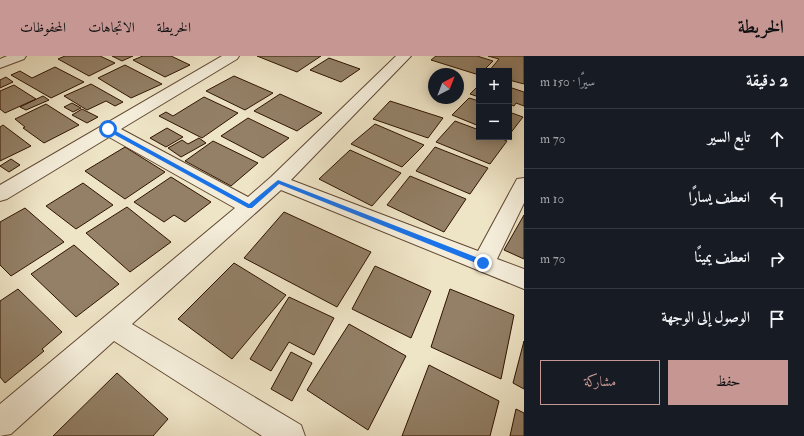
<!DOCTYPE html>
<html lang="ar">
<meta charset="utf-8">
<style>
:root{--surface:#171b24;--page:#242831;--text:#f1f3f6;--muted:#9ea1a6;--line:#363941;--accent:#c59692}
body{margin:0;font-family:"IM FELL Double Pica",Amiri,serif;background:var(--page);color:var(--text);direction:rtl}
.controls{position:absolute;right:12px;top:12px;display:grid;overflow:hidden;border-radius:0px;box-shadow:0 2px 10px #0003}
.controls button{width:36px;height:36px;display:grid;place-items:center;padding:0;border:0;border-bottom:1px solid var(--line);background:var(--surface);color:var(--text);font:20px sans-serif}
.compass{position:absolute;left:428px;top:12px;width:36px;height:36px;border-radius:50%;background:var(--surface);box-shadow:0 2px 10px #0003;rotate:42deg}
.stop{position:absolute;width:12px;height:12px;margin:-9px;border:3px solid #1a73e8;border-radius:50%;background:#fff}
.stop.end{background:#1a73e8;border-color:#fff;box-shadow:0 1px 4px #0008}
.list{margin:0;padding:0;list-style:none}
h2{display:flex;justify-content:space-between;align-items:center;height:52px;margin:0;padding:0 16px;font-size:17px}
h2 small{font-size:13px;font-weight:400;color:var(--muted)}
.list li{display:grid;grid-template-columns:26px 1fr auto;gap:12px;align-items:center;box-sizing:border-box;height:60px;padding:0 16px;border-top:1px solid var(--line)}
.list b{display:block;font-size:15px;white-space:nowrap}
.list em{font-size:13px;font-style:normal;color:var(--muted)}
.actions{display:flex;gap:8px;padding:12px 16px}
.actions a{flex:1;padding:9px 0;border:1px solid var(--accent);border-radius:0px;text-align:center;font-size:14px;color:var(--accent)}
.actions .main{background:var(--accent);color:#111}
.icon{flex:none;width:22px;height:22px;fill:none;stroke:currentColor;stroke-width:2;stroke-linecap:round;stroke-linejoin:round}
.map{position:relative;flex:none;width:524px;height:380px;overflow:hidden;direction:ltr}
header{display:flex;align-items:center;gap:24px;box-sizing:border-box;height:56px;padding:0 20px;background:var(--accent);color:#111}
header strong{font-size:19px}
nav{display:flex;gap:22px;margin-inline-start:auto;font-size:14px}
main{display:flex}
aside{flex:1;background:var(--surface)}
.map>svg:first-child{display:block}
.building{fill:#938067;stroke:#301401}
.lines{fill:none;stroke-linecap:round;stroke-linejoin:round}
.minor-casing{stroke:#604832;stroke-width:2}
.minor{fill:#f4edda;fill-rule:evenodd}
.route{fill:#1a73e8}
</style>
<header>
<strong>الخريطة</strong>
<nav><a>الخريطة</a><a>الاتجاهات</a><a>المحفوظات</a></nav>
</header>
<main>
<aside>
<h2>2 دقيقة<small>سيرًا · 150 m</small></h2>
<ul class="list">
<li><svg class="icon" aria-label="ahead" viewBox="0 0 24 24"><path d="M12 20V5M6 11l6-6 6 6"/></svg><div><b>تابع السير</b></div><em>70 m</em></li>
<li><svg class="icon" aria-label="left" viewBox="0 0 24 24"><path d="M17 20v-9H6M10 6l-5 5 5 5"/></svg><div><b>انعطف يسارًا</b></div><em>10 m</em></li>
<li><svg class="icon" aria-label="right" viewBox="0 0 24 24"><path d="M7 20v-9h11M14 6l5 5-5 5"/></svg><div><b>انعطف يمينًا</b></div><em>70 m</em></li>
<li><svg class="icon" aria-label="arrive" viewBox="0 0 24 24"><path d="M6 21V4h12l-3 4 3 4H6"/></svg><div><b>الوصول إلى الوجهة</b></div></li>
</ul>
<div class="actions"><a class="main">حفظ</a><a>مشاركة</a></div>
</aside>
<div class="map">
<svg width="524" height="380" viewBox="0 0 524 380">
<rect width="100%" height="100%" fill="#eee4c6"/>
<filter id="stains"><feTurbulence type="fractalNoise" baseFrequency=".005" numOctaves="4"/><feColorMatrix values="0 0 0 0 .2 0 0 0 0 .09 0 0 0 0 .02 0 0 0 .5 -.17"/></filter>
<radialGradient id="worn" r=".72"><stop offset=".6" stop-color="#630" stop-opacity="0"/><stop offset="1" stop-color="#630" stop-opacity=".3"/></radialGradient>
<g class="building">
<polygon points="65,0 100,0 115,7 89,20 58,3"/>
<polygon points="112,0 133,0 122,5"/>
<polygon points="143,0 171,0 190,9 165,21 133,4"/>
<polygon points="257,0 321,0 297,16"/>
<polygon points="436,0 477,0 493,5 483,15 479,15 479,19 431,4"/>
<polygon points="488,0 524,0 524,28 509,24 509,15 489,15 499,3"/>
<polygon points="329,2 360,13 341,26 310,14"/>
<polygon points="125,9 162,28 131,42 98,22"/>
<polygon points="55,11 84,26 51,42 11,19 20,15 32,22"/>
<polygon points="234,20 273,37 245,54 206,35"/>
<polygon points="6,21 13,26 0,32 0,24"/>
<polygon points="91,28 123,46 115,50 106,45 87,54 64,40"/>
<polygon points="14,29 36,43 5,57 0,53 0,35"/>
<polygon points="479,29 479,41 470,38"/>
<polygon points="509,31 524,36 524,50 516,47 514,50 509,48"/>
<polygon points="280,38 322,57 297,75 254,55"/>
<polygon points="43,40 49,44 26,54 20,51"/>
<polygon points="204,41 238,57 202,82 159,60 166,56 173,60"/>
<polygon points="469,42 479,45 479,70 452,59"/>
<polygon points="390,45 443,62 428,82 373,63"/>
<polygon points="72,47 81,52 73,56 64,51"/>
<polygon points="46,48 79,69 44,87 23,72 25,71 15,63"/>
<polygon points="82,53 98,61 87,67 72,59"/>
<polygon points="509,56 523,61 509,79"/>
<polygon points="248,62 289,82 263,102 221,80"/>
<polygon points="455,65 479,74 479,81 497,81 507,85 490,108 436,86"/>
<polygon points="375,68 424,89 402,111 351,88"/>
<polygon points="3,69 31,90 0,105 0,71"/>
<polygon points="167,72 183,81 166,91 150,82"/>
<polygon points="199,82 206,87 181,101 168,92 182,84 188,88"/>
<polygon points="213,85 258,107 231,130 185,105"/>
<polygon points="125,91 165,116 125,143 85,115"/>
<polygon points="435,91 488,112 470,138 416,115"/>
<polygon points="350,94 401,117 372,150 319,123"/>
<polygon points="11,103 20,109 9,116 0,110"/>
<polygon points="410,120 466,143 444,176 387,149"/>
<polygon points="171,121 211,146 185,166 174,159 164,166 134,146"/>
<polygon points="83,127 113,149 76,173 46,150"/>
<polygon points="127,151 171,186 130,216 86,177"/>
<polygon points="25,152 64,186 11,220 0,209 0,166"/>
<polygon points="284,156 371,196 337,251 244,202"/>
<polygon points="524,159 524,203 504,194"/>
<polygon points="74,189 119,228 76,261 31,218"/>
<polygon points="234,207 286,239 232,303 178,263"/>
<polygon points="375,210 431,235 411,282 352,253"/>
<polygon points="18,233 62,276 42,293 44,295 5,327 0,321 0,245"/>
<polygon points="450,233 514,259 501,323 431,291"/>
<polygon points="289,241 334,262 314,299 289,286 271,315 250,303"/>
<polygon points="349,268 406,300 368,374 307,334"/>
<polygon points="524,285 524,333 513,327"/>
<polygon points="291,296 312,307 292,345 271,333"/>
<polygon points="429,309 499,345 490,380 402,380"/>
<polygon points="117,317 168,363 153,380 53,380"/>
<polygon points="516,353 524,357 524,380 510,380"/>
</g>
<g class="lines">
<defs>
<g id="minor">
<polygon points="7,0 26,0 24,3 0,12 0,3"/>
<polygon points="222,0 239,0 237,3 121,73 248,141 271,121 396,0 411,0 291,124 478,195 517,123 524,122 524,147 497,203 524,213 524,233 281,134 132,268 301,369 305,380 262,380 114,285 11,378 0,380 0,348 235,152 109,81 7,143 0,145 0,129"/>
</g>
</defs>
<use href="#minor" class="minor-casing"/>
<use href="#minor" class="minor"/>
</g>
<polygon class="route" points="106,72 110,72 249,148 278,124 486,205 487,207 483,210 481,209 279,128 252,152 248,152 106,74"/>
<rect width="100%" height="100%" filter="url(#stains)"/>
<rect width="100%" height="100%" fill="url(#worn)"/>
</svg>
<div class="controls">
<button>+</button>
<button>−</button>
</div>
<svg class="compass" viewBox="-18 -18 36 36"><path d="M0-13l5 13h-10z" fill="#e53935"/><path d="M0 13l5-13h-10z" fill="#9ea1a6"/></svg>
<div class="stop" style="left:108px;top:73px"></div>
<div class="stop end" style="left:483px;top:207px"></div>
</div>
</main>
